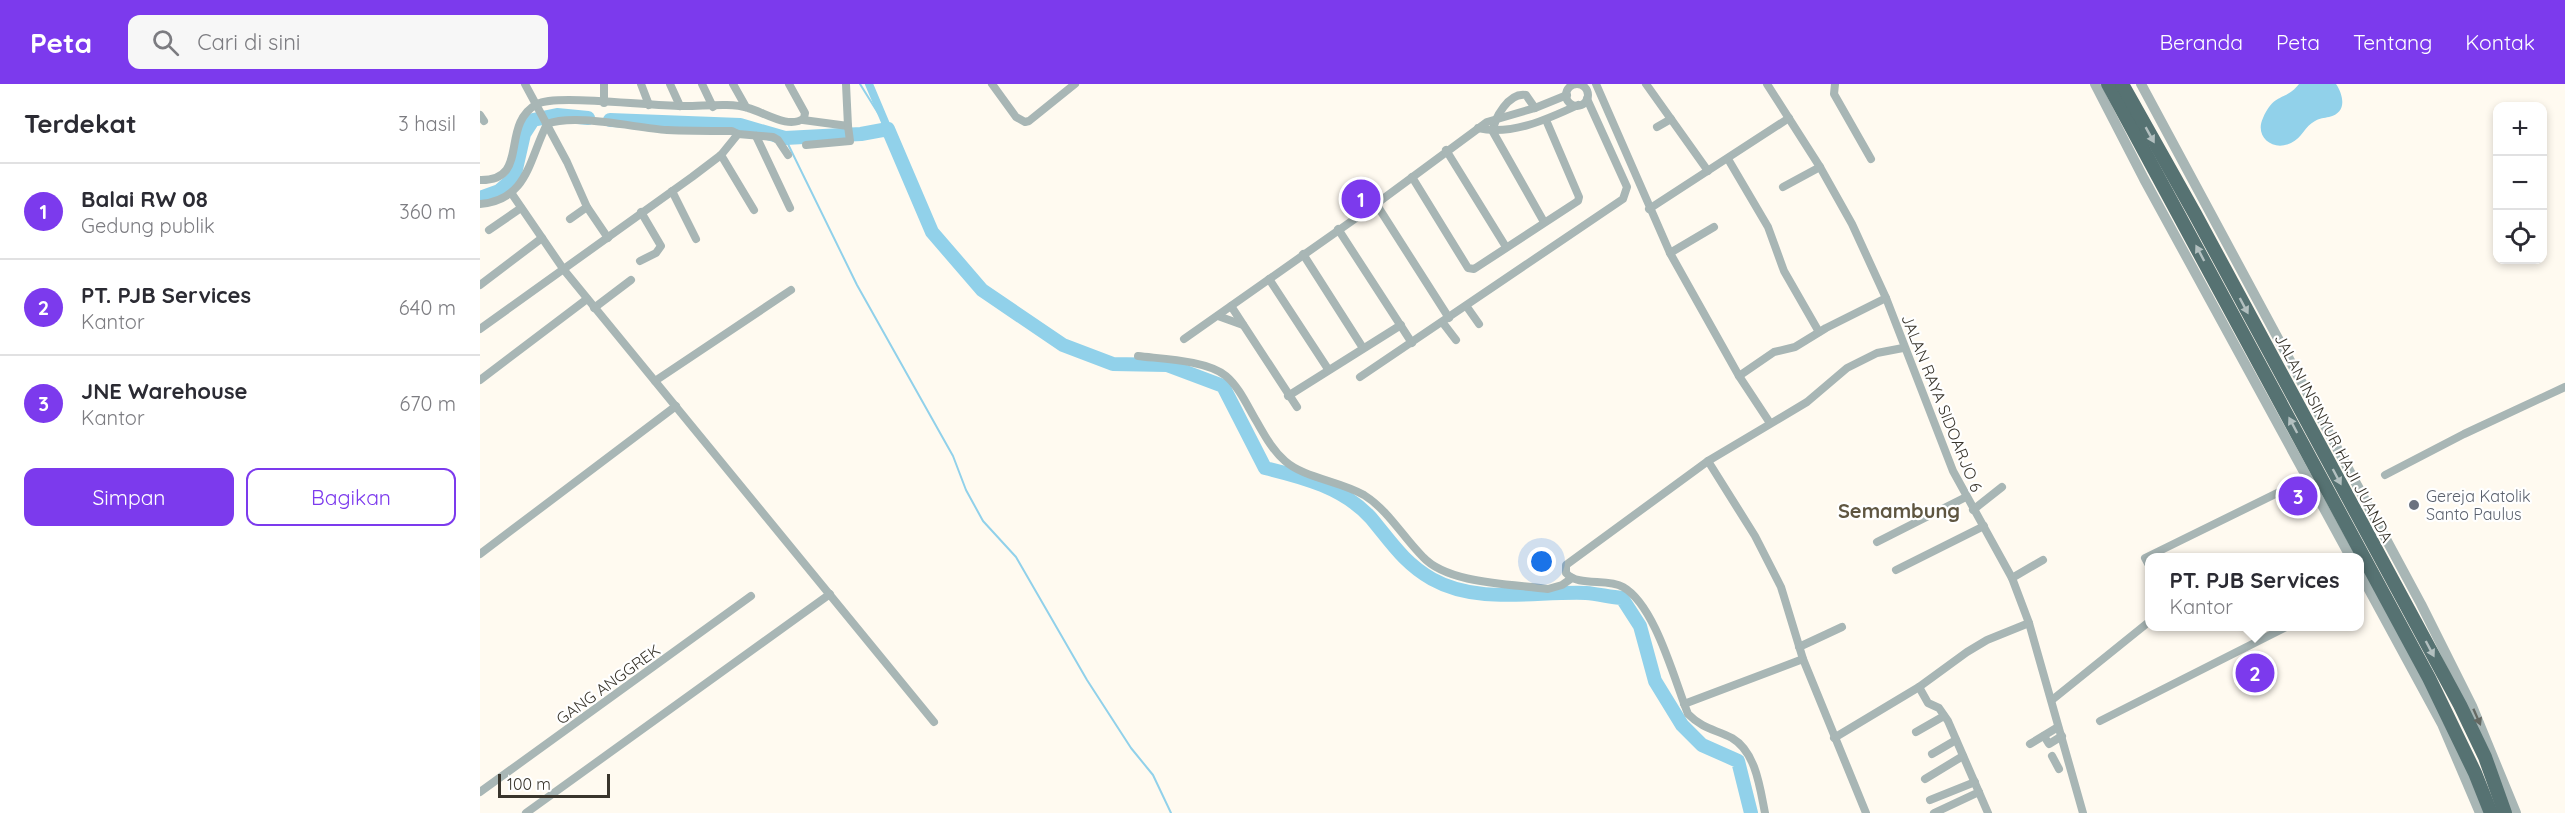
<!DOCTYPE html>
<html lang="id">
<meta charset="utf-8">
<style>
:root{--surface:#fff;--page:#f7f7f7;--text:#2b2b33;--muted:#7c7c81;--line:#e1e1e2;--accent:#7c3aed}
body{margin:0;font-family:Quicksand,sans-serif;background:var(--page);color:var(--text)}
.controls{position:absolute;right:18px;top:18px;display:grid;overflow:hidden;border-radius:12px;box-shadow:0 3px 9px #0003}
.controls button{width:54px;height:54px;display:grid;place-items:center;padding:0;border:0;border-bottom:2px solid var(--line);background:var(--surface);color:var(--text);font:30px sans-serif}
.scale{position:absolute;left:18px;bottom:15px;width:112px;box-sizing:border-box;padding-left:6px;border:3px solid #39352c;border-top:0;font-size:16px;line-height:21px;white-space:nowrap;color:#39352c;-webkit-text-stroke:4px #fff;paint-order:stroke}
.you{position:absolute;left:1062px;top:478px;width:21px;height:21px;margin:-15px;border:4px solid #fff;border-radius:50%;background:#1a73e8;box-shadow:0 0 0 9px #1a73e833}
.badge{display:grid;place-items:center;width:39px;height:39px;border-radius:50%;background:var(--accent);color:#fff;font-size:20px;font-weight:700}
.pin{position:absolute;translate:-50% -50%;border:3px solid #fff;box-shadow:0 2px 6px #0006}
.popup{position:absolute;left:1665px;top:469px;width:219px;height:78px;box-sizing:border-box;display:grid;place-content:center;border-radius:12px;background:var(--surface);filter:drop-shadow(0 2px 4px #0005);font-size:20px;white-space:nowrap;color:var(--muted)}
.popup b{font-size:22px;color:var(--text)}
.popup::after{content:'';position:absolute;left:50%;top:100%;margin-left:-12px;border:12px solid transparent;border-top-color:var(--surface)}
.list{margin:0;padding:0;list-style:none}
h2{display:flex;justify-content:space-between;align-items:center;height:78px;margin:0;padding:0 24px;font-size:26px}
h2 small{font-size:20px;font-weight:400;color:var(--muted)}
.list li{display:grid;grid-template-columns:39px 1fr auto;gap:18px;align-items:center;box-sizing:border-box;height:96px;padding:0 24px;border-top:2px solid var(--line)}
.list b{display:block;font-size:22px;white-space:nowrap}
.list p{margin:0;font-size:20px;white-space:nowrap;color:var(--muted)}
.list em{font-size:20px;font-style:normal;color:var(--muted)}
.actions{display:flex;gap:12px;padding:18px 24px}
.actions a{flex:1;padding:14px 0;border:2px solid var(--accent);border-radius:12px;text-align:center;font-size:21px;color:var(--accent)}
.actions .main{background:var(--accent);color:#fff}
.icon{flex:none;width:33px;height:33px;fill:none;stroke:currentColor;stroke-width:2;stroke-linecap:round;stroke-linejoin:round}
.map{position:relative;flex:none;width:2085px;height:729px;overflow:hidden}
header{display:flex;align-items:center;gap:36px;box-sizing:border-box;height:84px;padding:0 30px;background:var(--accent);color:#fff}
header strong{font-size:28px}
nav{display:flex;gap:33px;margin-inline-start:auto;font-size:21px}
.search{width:420px;height:54px;background:var(--page);display:flex;align-items:center;gap:15px;box-sizing:border-box;padding:0 21px;border-radius:12px;color:var(--muted);font-size:22px}
main{display:flex}
aside{flex:1;background:var(--surface)}
.map>svg:first-child{display:block}
.water{fill:#91d1ea}
.lines{fill:none;stroke-linecap:round;stroke-linejoin:round}
.stream{stroke:#91d1ea;stroke-width:2}
.canal{stroke:#91d1ea;stroke-width:8}
.river{stroke:#91d1ea;stroke-width:14}
.minor{stroke:#a8b6b5;stroke-width:8}
.tertiary{stroke:#a8b6b5;stroke-width:10}
.trunk{stroke:#567272;stroke-width:14}
.oneway{fill:#b3c0c0}
.oneway2{fill:#656963}
.worship-dot{fill:#6b7280;stroke:#fff;stroke-width:2}
.labels{text-anchor:middle;dominant-baseline:central;stroke-width:4.5;stroke-linejoin:round;paint-order:stroke}
.street-label{font-size:16px;fill:#39352c;stroke:#fff}
.worship-label{font-size:16px;fill:#5b616d;stroke:#fff;text-anchor:start}
.quarter-label{font-size:20px;font-weight:bold;fill:#5f5641;stroke:#fff}
</style>
<header>
<strong>Peta</strong>
<div class="search"><svg class="icon" aria-label="search" viewBox="0 0 24 24"><circle cx="10" cy="10" r="6"/><path d="M15 15l6 6"/></svg>Cari di sini</div>
<nav><a>Beranda</a><a>Peta</a><a>Tentang</a><a>Kontak</a></nav>
</header>
<main>
<aside>
<h2>Terdekat<small>3 hasil</small></h2>
<ul class="list">
<li><span class="badge">1</span><div><b>Balai RW 08</b><p>Gedung publik</p></div><em>360 m</em></li>
<li><span class="badge">2</span><div><b>PT. PJB Services</b><p>Kantor</p></div><em>640 m</em></li>
<li><span class="badge">3</span><div><b>JNE Warehouse</b><p>Kantor</p></div><em>670 m</em></li>
</ul>
<div class="actions"><a class="main">Simpan</a><a>Bagikan</a></div>
</aside>
<div class="map">
<svg width="2085" height="729" viewBox="0 0 2085 729">
<rect width="100%" height="100%" fill="#fffaf0"/>
<path class="water" d="M1819 0H1856C1864 12 1867 29 1849 33 1844 34 1840 34 1835 37 1825 42 1822 54 1811 59 1793 68 1774 53 1783 34 1794 8 1806 17 1819 0Z"/>
<g class="lines">
<g class="stream">
<polyline points="380,0 408,45"/>
<polyline points="305,54 377,201 473,372 486,406 503,437 536,473 607,596 651,664 673,691 691,729"/>
</g>
<polyline class="canal" points="389,0 408,45"/>
<g class="river">
<path d="M130 36 260 41 305 54 381 50 408 45 452 148 502 206 583 261 633 280 687 281 743 302 785 384C823 393 864 404 891 434 911 458 924 479 952 495 998 521 1056 507 1106 509 1118 510 1130 513 1142 514L1160 542 1175 597 1202 641 1222 661 1258 677 1271 729"/>
<polyline points="0,114 19,107 34,94 44,50 53,36 77,31 108,34"/>
</g>
<g class="minor">
<polyline points="45,0 87,78 107,123 128,154"/>
<polyline points="161,0 169,21"/>
<polyline points="190,0 200,22"/>
<polyline points="222,0 233,23"/>
<polyline points="253,0 266,23"/>
<polyline points="512,0 536,33 545,38 549,37 595,0"/>
<polyline points="1116,0 1190,169 1259,292 1290,339"/>
<polyline points="1166,0 1228,87"/>
<polyline points="1287,0 1340,83 1372,140 1406,214 1473,387 1532,494 1549,539 1603,729"/>
<polyline points="1355,0 1354,10 1391,75"/>
<circle cx="1097" cy="11" r="11"/>
<polyline points="124,19 124,0"/>
<path d="M1055 24 1046 11C1029 8 1014 34 1013 48L1064 138"/>
<polyline points="0,31 4,37"/>
<polyline points="323,36 368,42 366,0"/>
<polyline points="1177,43 1191,35"/>
<path d="M998 44C1031 52 1068 35 1098 21"/>
<polyline points="276,52 310,124"/>
<polyline points="326,61 370,57 368,42"/>
<polyline points="966,66 1026,163"/>
<polyline points="241,71 274,126"/>
<polyline points="1248,75 1288,143 1304,187 1339,248"/>
<polyline points="932,93 988,184 994,185 1098,117 1099,113 1066,36"/>
<path d="M0 96C51 97 19 41 57 20 65 16 80 16 89 16 125 16 163 21 199 22 219 23 249 18 268 24 284 28 309 46 324 34L325 29 309 0"/>
<polyline points="1303,103 1340,83"/>
<polyline points="886,104 969,234"/>
<polyline points="192,107 216,155"/>
<polyline points="32,110 84,186 454,638"/>
<path d="M0 120C48 116 49 75 67 40 95 29 155 44 187 46 208 47 230 47 252 47L258 50 293 53 298 56 308 71"/>
<polyline points="1169,125 1309,34"/>
<polyline points="90,135 107,123"/>
<polyline points="858,145 932,259"/>
<polyline points="9,146 41,124"/>
<polyline points="1190,169 1234,143"/>
<polyline points="823,170 883,264"/>
<polyline points="160,177 176,169 181,162 161,128"/>
<polyline points="789,195 848,285"/>
<polyline points="0,201 62,154"/>
<polyline points="751,222 817,323"/>
<polyline points="987,223 999,240"/>
<polyline points="114,224 151,196"/>
<polyline points="738,232 763,241"/>
<polyline points="963,239 976,256"/>
<polyline points="0,245 212,93 241,71 258,50"/>
<polyline points="704,255 896,120 1007,38 1055,24 1087,11"/>
<path d="M658 272C681 275 727 276 746 292 758 302 766 319 774 333 783 348 791 365 805 377 824 394 860 397 884 411 909 427 922 452 943 473 968 500 1032 500 1068 505L1082 501 1092 494"/>
<polyline points="1259,292 1294,268 1315,263 1346,244 1406,214"/>
<polyline points="880,293 1143,115 1147,103 1107,15"/>
<polyline points="0,296 107,215"/>
<polyline points="175,297 311,206"/>
<polyline points="808,312 921,241"/>
<polyline points="1228,377 1275,452 1301,503 1323,575 1386,729"/>
<polyline points="1905,391 1984,350 2085,303"/>
<polyline points="1493,426 1522,403"/>
<polyline points="1397,458 1486,413"/>
<polyline points="0,470 196,322"/>
<polyline points="1670,483 1665,474 1828,394"/>
<polyline points="1416,486 1504,442"/>
<polyline points="1532,494 1563,476"/>
<polyline points="1319,563 1362,543"/>
<polyline points="1439,603 1448,619 1459,624 1468,637 1508,729"/>
<polyline points="1572,616 1670,537"/>
<polyline points="1204,620 1323,575"/>
<polyline points="1620,637 1808,542"/>
<polyline points="1436,648 1464,632"/>
<polyline points="1564,652 1569,660 1582,652"/>
<polyline points="1354,654 1439,603 1487,568 1507,556 1549,539"/>
<polyline points="1550,660 1578,643"/>
<polyline points="1452,670 1476,656"/>
<polyline points="1572,672 1579,685"/>
<polyline points="1445,695 1483,672"/>
<polyline points="0,708 271,512"/>
<polyline points="1450,716 1495,698"/>
<polyline points="46,729 350,510"/>
<path d="M1285 729C1280 704 1276 668 1252 654 1234 645 1223 645 1208 630 1194 595 1175 521 1143 503 1127 494 1098 503 1086 489V481L1228 377 1327 318 1367 284 1397 269 1423 264"/>
<polyline points="1454,729 1499,708"/>
</g>
<g class="tertiary">
<polyline points="1615,0 1664,95 1871,474"/>
<polyline points="1661,0 1941,520 1992,622 2036,729"/>
<polyline points="1880,489 1962,640 2000,729"/>
</g>
<g class="trunk">
<polyline points="1628,0 1949,594 1995,689 2011,729"/>
<polyline points="1642,0 1715,130 1980,621 2005,673 2025,729"/>
</g>
</g>
<defs><path id="oneway-solid" d="M-6-.8H1V-3.2L6.5 0L1 3.2V.8H-6Z" transform="scale(1.5)"/></defs>
<g class="oneway">
<use href="#oneway-solid" transform="translate(1670 51) rotate(61)"/>
<use href="#oneway-solid" transform="translate(1720 169) rotate(-118)"/>
<use href="#oneway-solid" transform="translate(1764 222) rotate(62)"/>
<use href="#oneway-solid" transform="translate(1813 341) rotate(-118)"/>
<use href="#oneway-solid" transform="translate(1857 393) rotate(62)"/>
<use href="#oneway-solid" transform="translate(1950 565) rotate(62)"/>
</g>
<use class="oneway2" href="#oneway-solid" transform="translate(1997 633) rotate(66)"/>
<circle class="worship-dot" cx="1934" cy="421" r="6"/>
<g class="labels">
<g class="street-label">
<text transform="translate(1462 319) rotate(68)">JALAN RAYA SIDOARJO 6</text>
<text transform="translate(1854 354) rotate(62)">JALAN INSINYUR HAJI JUANDA</text>
<text transform="translate(128 600) rotate(-36)">GANG ANGGREK</text>
</g>
<g class="worship-label">
<text x="1946" y="412">Gereja Katolik<tspan x="1946" dy="18">Santo Paulus</tspan></text>
</g>
<g class="quarter-label">
<text x="1419" y="426">Semambung</text>
</g>
</g>
</svg>
<div class="controls">
<button>+</button>
<button>−</button>
<button><svg class="icon" aria-label="locate" viewBox="0 0 24 24"><circle cx="12" cy="12" r="6"/><path d="M12 2v4M12 18v4M2 12h4M18 12h4"/></svg></button>
</div>
<div class="scale">100 m</div>
<div class="you"></div>
<div class="pin badge" style="left:881px;top:115px">1</div>
<div class="pin badge" style="left:1775px;top:589px">2</div>
<div class="popup"><b>PT. PJB Services</b>Kantor</div>
<div class="pin badge" style="left:1818px;top:412px">3</div>
</div>
</main>
